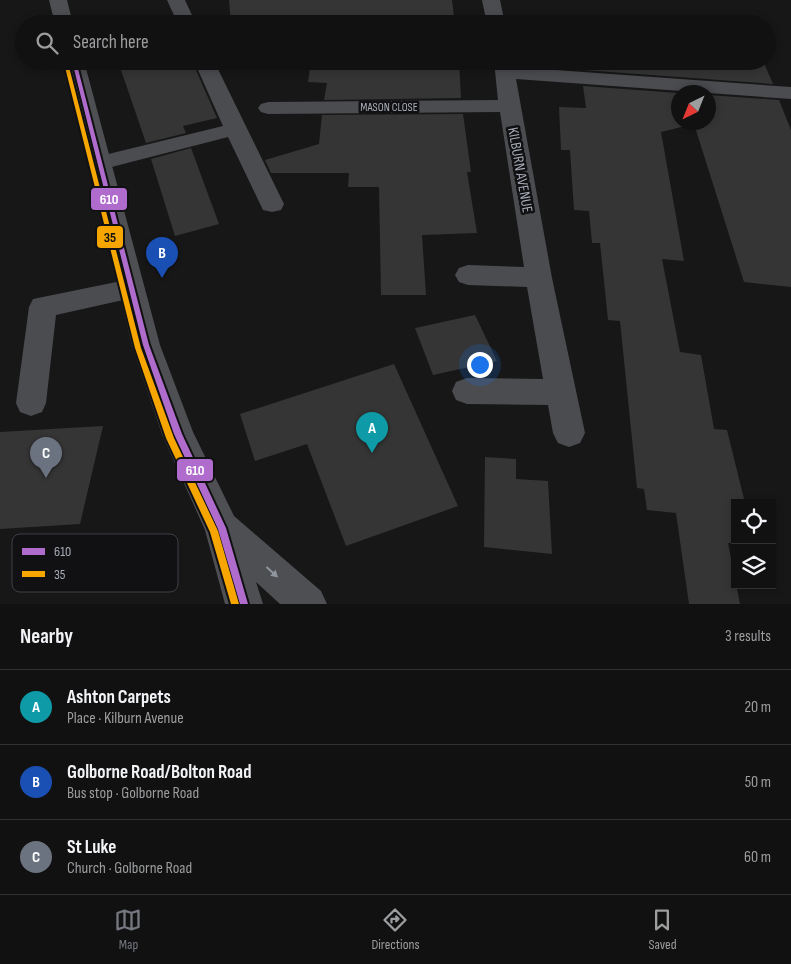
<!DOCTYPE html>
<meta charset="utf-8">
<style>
:root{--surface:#111;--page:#1e1f1f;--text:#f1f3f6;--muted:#9c9d9f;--line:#303131;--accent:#757880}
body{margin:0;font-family:"Sofia Sans Condensed",sans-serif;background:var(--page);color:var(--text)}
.controls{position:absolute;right:15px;bottom:15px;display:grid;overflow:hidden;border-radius:0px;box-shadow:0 2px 8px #0003}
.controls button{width:45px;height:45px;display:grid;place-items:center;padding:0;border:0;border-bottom:1px solid var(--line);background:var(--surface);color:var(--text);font:25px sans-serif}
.compass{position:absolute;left:671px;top:85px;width:45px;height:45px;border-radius:50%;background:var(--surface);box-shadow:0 2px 8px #0003;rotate:223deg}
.you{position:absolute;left:479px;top:364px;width:18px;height:18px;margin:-12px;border:4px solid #fff;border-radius:50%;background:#1a73e8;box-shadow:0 0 0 8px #1a73e833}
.badge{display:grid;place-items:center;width:32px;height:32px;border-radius:50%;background:var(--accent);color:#fff;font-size:16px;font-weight:700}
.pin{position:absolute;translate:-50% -41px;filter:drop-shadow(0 1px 2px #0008)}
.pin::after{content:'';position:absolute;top:26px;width:18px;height:15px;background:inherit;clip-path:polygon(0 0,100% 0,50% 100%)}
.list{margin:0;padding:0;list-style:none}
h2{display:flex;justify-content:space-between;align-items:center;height:65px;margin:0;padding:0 20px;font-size:21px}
h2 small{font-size:16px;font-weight:400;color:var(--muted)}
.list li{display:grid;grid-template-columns:32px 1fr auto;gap:15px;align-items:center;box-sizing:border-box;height:75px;padding:0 20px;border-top:1px solid var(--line)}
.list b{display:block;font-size:19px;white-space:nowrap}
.list p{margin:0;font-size:16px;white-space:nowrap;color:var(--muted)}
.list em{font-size:16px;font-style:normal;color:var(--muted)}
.icon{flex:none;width:28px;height:28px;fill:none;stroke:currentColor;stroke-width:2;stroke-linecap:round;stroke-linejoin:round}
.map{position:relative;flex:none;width:791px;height:604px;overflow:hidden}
.search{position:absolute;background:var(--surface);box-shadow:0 2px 8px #0003;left:15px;right:15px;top:15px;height:55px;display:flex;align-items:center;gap:12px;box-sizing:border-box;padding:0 18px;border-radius:28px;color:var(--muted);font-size:19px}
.sheet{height:290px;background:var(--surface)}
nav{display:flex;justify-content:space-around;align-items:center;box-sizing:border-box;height:70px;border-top:1px solid var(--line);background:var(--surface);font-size:14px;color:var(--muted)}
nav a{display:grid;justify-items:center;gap:2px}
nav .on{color:var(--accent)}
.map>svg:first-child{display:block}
.building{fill:#353536}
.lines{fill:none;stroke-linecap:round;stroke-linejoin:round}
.minor{fill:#4b4c50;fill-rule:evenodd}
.major{fill:#4d4f52;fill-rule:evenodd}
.bus-1-casing{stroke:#111113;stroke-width:4}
.bus-2-casing{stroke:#111113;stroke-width:4}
.bus-1{fill:#b06ccc;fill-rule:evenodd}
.bus-2{fill:#f7a600;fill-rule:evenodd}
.oneway{fill:#91969e}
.labels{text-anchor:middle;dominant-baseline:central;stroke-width:5;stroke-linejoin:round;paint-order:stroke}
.far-street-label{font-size:12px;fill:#a8adb8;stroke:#111113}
.street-label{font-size:15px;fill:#a8adb8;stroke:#111113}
.key{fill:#111113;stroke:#3e4045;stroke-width:1}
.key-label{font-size:14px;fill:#a8adb8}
.line-badge{stroke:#111113;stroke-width:2}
.badge-label{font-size:14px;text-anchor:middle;font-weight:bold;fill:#fff}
.pale-badge-label{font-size:14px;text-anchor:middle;font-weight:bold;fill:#111}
</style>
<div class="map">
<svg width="791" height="604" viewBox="0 0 791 604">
<rect width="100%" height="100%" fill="#171717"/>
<g class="building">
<polygon points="229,0 452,0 455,24 231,24"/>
<polygon points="182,61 192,61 217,118 183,126 186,133 146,143 121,70"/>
<polygon points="234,61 459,61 461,98 324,100 327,83 308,82 310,67 234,66"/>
<polygon points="583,61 763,61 773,84 583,70"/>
<polygon points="583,86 678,93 678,122 708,122 708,95 779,100 791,130 791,287 744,282 694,124 661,132 684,261 662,259 680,352 701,355 714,429 727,430 745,503 735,503 735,543 728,543 740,604 689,604 676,513 647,510 644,489 637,488 620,321 608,320 600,243 592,243 589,211 574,210 570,150 561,150 559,107 586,108"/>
<polygon points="463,114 471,172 467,172 477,233 422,235 426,295 381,295 379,187 348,187 349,173 271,173 265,160 319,144 322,115"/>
<polygon points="191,148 219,224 175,236 151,159"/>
<polygon points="475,315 497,361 433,375 415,328"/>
<polygon points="394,364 458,506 346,546 307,444 255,461 240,414"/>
<polygon points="103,426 80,524 0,529 0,432"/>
<polygon points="485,457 516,459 516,479 548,481 552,554 484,547"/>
</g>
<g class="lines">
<g class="minor">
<polygon points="167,0 185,0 196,24 178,24"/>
<polygon points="482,0 500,0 505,24 487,24"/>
<polygon points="194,61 214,61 284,204 281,210 272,212 263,210 228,137 100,170 92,168 89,163 92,158 223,126"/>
<polygon points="494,61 514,61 514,67 791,87 791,99 516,79 552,278 585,433 580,443 569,447 558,443 553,433 548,405 467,404 456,400 452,391 456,382 467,378 543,379 527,287 468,285 459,282 455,275 459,268 468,265 524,267 500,112 268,114 261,112 258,108 261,104 268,102 498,100"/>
<polygon points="131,279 141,282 145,289 141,296 56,315 46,403 42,412 31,416 20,412 16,403 29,307 33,299"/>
</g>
<g class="major">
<polygon points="49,0 67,0 73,24 55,24"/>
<polygon points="64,61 84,61 160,345 193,432 234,516 321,591 327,604 280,604 256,582 263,604 225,604 205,530 162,434 132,345"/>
</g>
<defs>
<polygon id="bus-1" points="72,61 76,61 149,345 182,434 226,528 248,604 240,604 218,529 174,434 143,345"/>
<polygon id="bus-2" points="64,62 68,63 141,348 174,438 218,531 239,604 231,604 210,532 166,438 135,348 64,63"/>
</defs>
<use href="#bus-1" class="bus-1-casing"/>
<use href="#bus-2" class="bus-2-casing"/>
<use href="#bus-1" class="bus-1"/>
<use href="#bus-2" class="bus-2"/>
</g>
<defs><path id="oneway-solid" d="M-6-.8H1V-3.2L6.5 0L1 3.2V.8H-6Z" transform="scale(1.25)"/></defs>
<use class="oneway" href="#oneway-solid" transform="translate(272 572) rotate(42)"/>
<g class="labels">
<g class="far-street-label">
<text x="389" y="107">MASON CLOSE</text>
</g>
<g class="street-label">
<text transform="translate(520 170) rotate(80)">KILBURN AVENUE</text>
</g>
</g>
<rect x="12" y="534" width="166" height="58" rx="8" class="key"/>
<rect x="22" y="548" width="23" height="7" fill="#b06ccc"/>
<rect x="22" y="571" width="23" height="6" fill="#f7a600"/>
<g class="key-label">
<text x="54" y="556">610</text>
<text x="54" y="579">35</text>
</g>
<g class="line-badge">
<rect x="90" y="187" width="38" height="24" rx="5" fill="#b06ccc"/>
<rect x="96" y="225" width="28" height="24" rx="5" fill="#f7a600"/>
<rect x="176" y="458" width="38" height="24" rx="5" fill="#b06ccc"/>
</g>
<g class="badge-label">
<text x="109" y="204">610</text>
<text x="195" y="475">610</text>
</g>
<g class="pale-badge-label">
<text x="110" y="242">35</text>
</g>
</svg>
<div class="controls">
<button><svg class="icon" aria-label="locate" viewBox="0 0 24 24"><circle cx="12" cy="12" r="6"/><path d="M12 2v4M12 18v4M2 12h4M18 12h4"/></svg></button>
<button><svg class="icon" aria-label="layers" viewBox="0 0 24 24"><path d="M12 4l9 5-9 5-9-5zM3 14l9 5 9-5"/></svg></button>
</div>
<svg class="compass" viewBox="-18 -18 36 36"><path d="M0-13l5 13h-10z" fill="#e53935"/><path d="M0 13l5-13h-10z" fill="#9c9d9f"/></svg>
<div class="you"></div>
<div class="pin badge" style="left:372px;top:453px;background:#0f9aa8">A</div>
<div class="pin badge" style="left:162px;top:278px;background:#1a4fb4">B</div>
<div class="pin badge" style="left:46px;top:478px;background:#6b7280">C</div>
<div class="search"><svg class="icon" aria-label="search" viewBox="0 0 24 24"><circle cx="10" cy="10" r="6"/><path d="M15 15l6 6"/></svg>Search here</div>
</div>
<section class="sheet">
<h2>Nearby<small>3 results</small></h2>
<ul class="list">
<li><span class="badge" style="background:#0f9aa8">A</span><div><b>Ashton Carpets</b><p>Place · Kilburn Avenue</p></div><em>20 m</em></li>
<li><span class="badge" style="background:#1a4fb4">B</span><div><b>Golborne Road/Bolton Road</b><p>Bus stop · Golborne Road</p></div><em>50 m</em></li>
<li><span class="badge" style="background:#6b7280">C</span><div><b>St Luke</b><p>Church · Golborne Road</p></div><em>60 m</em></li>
</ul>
</section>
<nav>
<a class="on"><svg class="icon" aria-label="map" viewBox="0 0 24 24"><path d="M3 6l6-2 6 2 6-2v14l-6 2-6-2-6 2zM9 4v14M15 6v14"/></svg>Map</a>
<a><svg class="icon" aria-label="directions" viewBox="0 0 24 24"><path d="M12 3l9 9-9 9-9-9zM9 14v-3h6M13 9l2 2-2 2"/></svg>Directions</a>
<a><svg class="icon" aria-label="saved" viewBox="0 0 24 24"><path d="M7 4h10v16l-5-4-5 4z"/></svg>Saved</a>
</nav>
